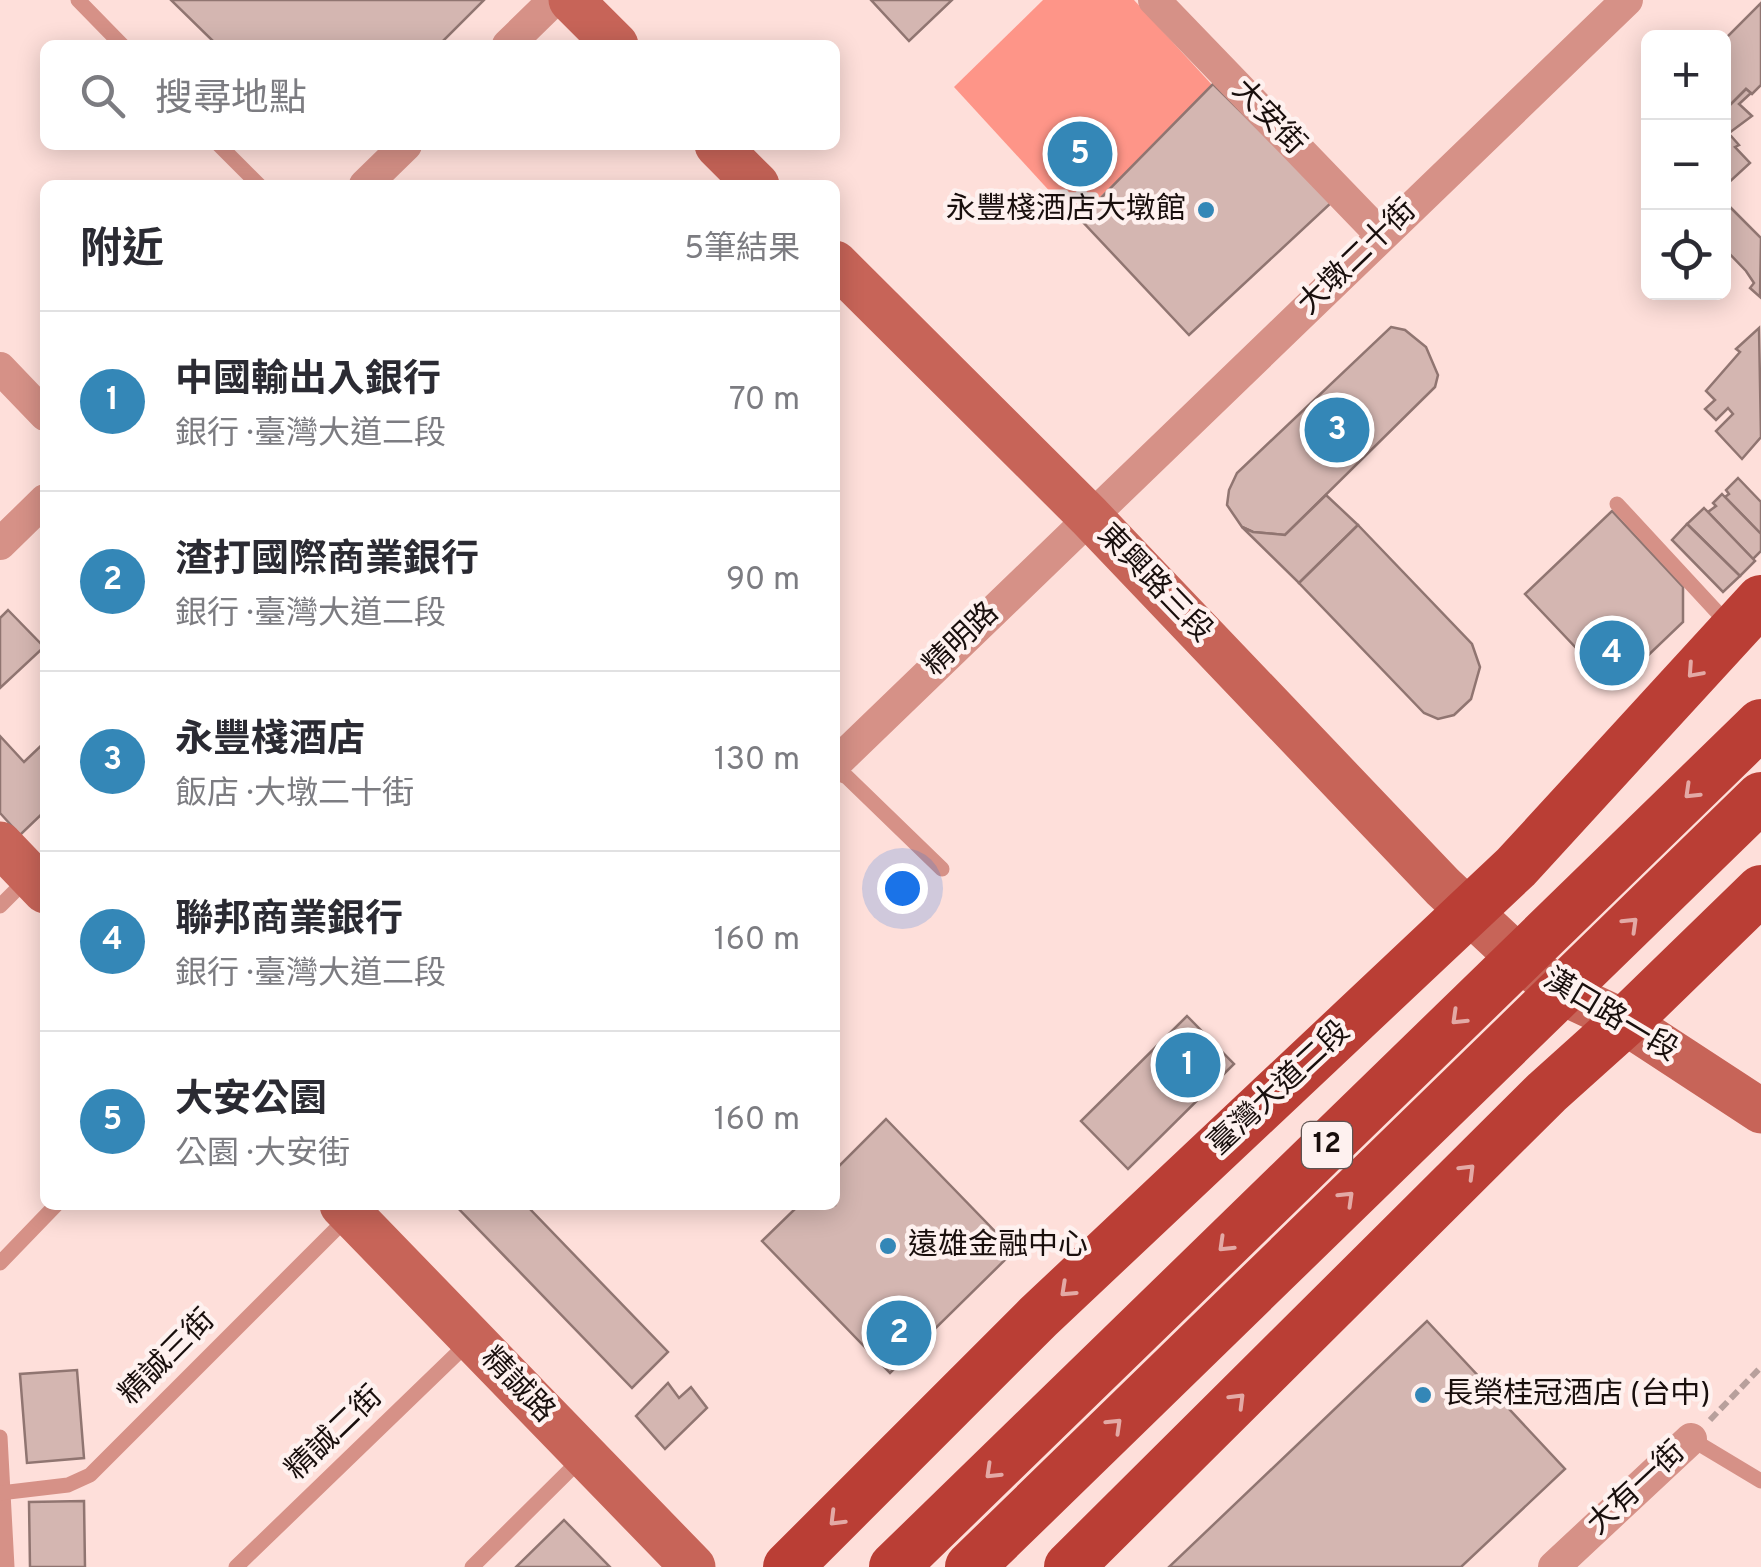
<!DOCTYPE html>
<html lang="zh-TW">
<meta charset="utf-8">
<style>
:root{--surface:#fff;--page:#f7f7f7;--text:#2b2b33;--muted:#7c7c81;--line:#e1e1e2;--accent:#3487b7}
body{margin:0;font-family:Overpass,"Noto Sans TC",sans-serif;background:var(--page);color:var(--text)}
.controls{position:absolute;right:30px;top:30px;display:grid;overflow:hidden;border-radius:15px;box-shadow:0 5px 25px #0003}
.controls button{width:90px;height:90px;display:grid;place-items:center;padding:0;border:0;border-bottom:2px solid var(--line);background:var(--surface);color:var(--text);font:50px sans-serif}
.you{position:absolute;left:902px;top:888px;width:35px;height:35px;margin:-25px;border:8px solid #fff;border-radius:50%;background:#1a73e8;box-shadow:0 0 0 15px #1a73e833}
.badge{display:grid;place-items:center;width:65px;height:65px;border-radius:50%;background:var(--accent);color:#fff;font-size:32px;font-weight:700}
.pin{position:absolute;translate:-50% -50%;border:5px solid #fff;box-shadow:0 2px 10px #0006}
.list{margin:0;padding:0;list-style:none}
h2{display:flex;justify-content:space-between;align-items:center;height:130px;margin:0;padding:0 40px;font-size:42px}
h2 small{font-size:32px;font-weight:400;color:var(--muted)}
.list li{display:grid;grid-template-columns:65px 1fr auto;gap:30px;align-items:center;box-sizing:border-box;height:180px;padding:0 40px;border-top:2px solid var(--line)}
.list b{display:block;font-size:38px;white-space:nowrap}
.list p{margin:0;font-size:32px;white-space:nowrap;color:var(--muted)}
.list em{font-size:32px;font-style:normal;color:var(--muted)}
.icon{flex:none;width:55px;height:55px;fill:none;stroke:currentColor;stroke-width:2;stroke-linecap:round;stroke-linejoin:round}
.map{position:relative;flex:none;width:1761px;height:1567px;overflow:hidden}
.search{position:absolute;background:var(--surface);box-shadow:0 5px 25px #0003;left:40px;top:40px;width:800px;height:110px;display:flex;align-items:center;gap:25px;box-sizing:border-box;padding:0 35px;border-radius:15px;color:var(--muted);font-size:38px}
.panel{position:absolute;background:var(--surface);box-shadow:0 5px 25px #0003;left:40px;top:180px;width:800px;height:1030px;border-radius:15px}
.map>svg:first-child{display:block}
.green{fill:#fe9588}
.building{fill:#d4b6b1;stroke:#907571;stroke-width:2.5}
.lines{fill:none;stroke-linecap:round;stroke-linejoin:round}
.path{stroke:#b8a09c;stroke-width:6;stroke-dasharray:10 5;stroke-linecap:butt}
.lane{stroke:#d69187;stroke-width:15}
.street{stroke:#d69187;stroke-width:32}
.secondary{stroke:#c76458;stroke-width:45}
.primary{stroke:#ba3e35;stroke-width:50}
.oneway{stroke:#e3a9a5}
.poi-dot{fill:#3487b7;stroke:#fef1ef;stroke-width:4}
.labels{text-anchor:middle;dominant-baseline:central;stroke-width:9;stroke-linejoin:round;paint-order:stroke}
.shield{fill:#fef1ef;stroke:#5e5351;stroke-width:2.5}
.shield-label{font-size:28px;font-weight:bold;fill:#190f0d}
.street-label{font-size:30px;fill:#190f0d;stroke:#fef1ef}
.poi-label{font-size:30px;fill:#190f0d;stroke:#fef1ef;text-anchor:start}
</style>
<div class="map">
<svg width="1761" height="1567" viewBox="0 0 1761 1567">
<rect width="100%" height="100%" fill="#fedfda"/>
<polygon class="green" points="1043,0 1134,0 1214,87 1076,220 954,87"/>
<g class="building">
<polygon points="171,0 484,0 439,45 217,45"/>
<polygon points="871,0 952,0 909,41"/>
<polygon points="1761,3 1761,85 1752,94 1746,89 1724,111 1728,116 1724,121 1724,40"/>
<polygon points="1213,84 1332,202 1189,335 1080,219"/>
<polygon points="1746,89 1751,93 1739,104 1752,116 1725,136 1731,136 1739,145 1735,147 1750,163 1724,187 1724,121 1728,116 1724,111"/>
<polygon points="1729,206 1761,238 1760,297 1750,288 1754,283 1746,271 1724,248 1724,210"/>
<polygon points="1391,327 1405,330 1426,347 1438,375 1435,387 1285,535 1253,532 1242,527 1227,505 1229,490 1237,473"/>
<polygon points="1759,328 1761,437 1742,459 1716,431 1733,414 1728,408 1716,420 1705,409 1715,400 1706,391 1740,352 1736,349"/>
<polygon points="1738,478 1761,502 1761,534 1725,497 1729,494 1726,490"/>
<polygon points="1722,494 1761,534 1761,551 1753,559 1708,512 1716,506 1713,503"/>
<polygon points="1326,495 1358,525 1299,583 1242,527 1253,532 1285,535"/>
<polygon points="1704,508 1755,561 1740,576 1687,524"/>
<polygon points="1612,511 1683,587 1683,622 1614,688 1525,594"/>
<polygon points="1687,524 1740,576 1723,592 1672,540"/>
<polygon points="1358,525 1472,644 1480,667 1471,699 1454,715 1438,719 1424,713 1299,583"/>
<polygon points="8,610 44,647 0,688 0,618"/>
<polygon points="0,736 24,762 45,742 45,811 20,835 0,813"/>
<polygon points="1187,1016 1234,1064 1128,1169 1081,1121"/>
<polygon points="886,1119 1014,1251 890,1373 762,1241 799,1205 835,1205 835,1170"/>
<polygon points="455,1205 526,1205 668,1352 632,1388"/>
<polygon points="1427,1321 1565,1469 1461,1567 1169,1567"/>
<polygon points="77,1370 84,1458 27,1463 20,1374"/>
<polygon points="668,1383 679,1398 691,1387 707,1408 665,1449 636,1416"/>
<polygon points="84,1501 85,1567 30,1567 29,1502"/>
<polygon points="564,1520 610,1567 516,1567"/>
</g>
<g class="lines">
<polyline class="path" points="1710,1420 1761,1367"/>
<g class="lane">
<polyline points="78,0 122,45"/>
<polyline points="219,145 259,185"/>
<polyline points="1617,504 1730,626"/>
<polyline points="835,772 847,777 942,869"/>
<polyline points="0,906 29,877"/>
<polyline points="0,1263 56,1205"/>
<polyline points="0,1437 7,1567"/>
<polyline points="1691,1439 1761,1481"/>
<polyline points="0,1493 68,1485 90,1475 348,1217"/>
<polyline points="236,1567 469,1342"/>
<polyline points="472,1567 582,1458"/>
</g>
<g class="street">
<polyline points="1154,0 1381,235"/>
<polyline points="508,45 554,0"/>
<polyline points="365,185 406,145"/>
<polyline points="0,368 45,415"/>
<polyline points="0,544 45,500"/>
<polyline points="835,764 1627,0"/>
<polyline points="1554,1567 1691,1439"/>
</g>
<g class="secondary">
<polyline points="571,0 616,45"/>
<polyline points="717,145 757,185"/>
<polyline points="835,263 1089,516 1443,887 1519,958 1561,992 1625,1022 1761,1111"/>
<polyline points="0,844 45,891"/>
<polyline points="342,1205 693,1567"/>
</g>
<g class="primary">
<polyline points="788,1567 1038,1317 1516,867 1761,600"/>
<polyline points="894,1567 1761,724"/>
<polyline points="970,1567 1761,797"/>
<polyline points="1069,1567 1547,1092 1625,1022 1761,890"/>
</g>
</g>
<defs><path id="oneway-chevron" d="M-2-3.5L2.5 0L-2 3.5" fill="none" stroke-width="1.6" stroke-linecap="round" stroke-linejoin="round" transform="scale(2.5)"/></defs>
<g class="oneway">
<use href="#oneway-chevron" transform="translate(1694 671) rotate(132)"/>
<use href="#oneway-chevron" transform="translate(1691 792) rotate(136)"/>
<use href="#oneway-chevron" transform="translate(1631 924) rotate(-44)"/>
<use href="#oneway-chevron" transform="translate(1458 1018) rotate(136)"/>
<use href="#oneway-chevron" transform="translate(1468 1171) rotate(-45)"/>
<use href="#oneway-chevron" transform="translate(1347 1198) rotate(-44)"/>
<use href="#oneway-chevron" transform="translate(1225 1245) rotate(136)"/>
<use href="#oneway-chevron" transform="translate(1067 1290) rotate(137)"/>
<use href="#oneway-chevron" transform="translate(1238 1400) rotate(-45)"/>
<use href="#oneway-chevron" transform="translate(1115 1425) rotate(-44)"/>
<use href="#oneway-chevron" transform="translate(992 1472) rotate(136)"/>
<use href="#oneway-chevron" transform="translate(836 1519) rotate(135)"/>
</g>
<g class="poi-dot">
<circle cx="1206" cy="210" r="10"/>
<circle cx="888" cy="1246" r="10"/>
<circle cx="1423" cy="1395" r="10"/>
</g>
<g class="labels">
<rect class="shield" x="1302" y="1122" width="50" height="46" rx="8"/>
<g class="shield-label">
<text x="1327" y="1145">12</text>
</g>
<g class="street-label">
<text transform="translate(1268 118) rotate(46)">大安街</text>
<text transform="translate(1358 258) rotate(-44)">大墩二十街</text>
<text transform="translate(1154 584) rotate(46)">東興路三段</text>
<text transform="translate(962 640) rotate(-44)">精明路</text>
<text transform="translate(1610 1016) rotate(31)">漢口路一段</text>
<text transform="translate(1280 1089) rotate(-43)">臺灣大道二段</text>
<text transform="translate(168 1358) rotate(-45)">精誠三街</text>
<text transform="translate(517 1386) rotate(46)">精誠路</text>
<text transform="translate(335 1434) rotate(-44)">精誠二街</text>
<text transform="translate(1637 1489) rotate(-43)">大有一街</text>
</g>
<g class="poi-label">
<text x="1186" y="210" text-anchor="end">永豐棧酒店大墩館</text>
<text x="908" y="1246">遠雄金融中心</text>
<text x="1443" y="1395">長榮桂冠酒店 (台中)</text>
</g>
</g>
</svg>
<div class="controls">
<button>+</button>
<button>−</button>
<button><svg class="icon" aria-label="locate" viewBox="0 0 24 24"><circle cx="12" cy="12" r="6"/><path d="M12 2v4M12 18v4M2 12h4M18 12h4"/></svg></button>
</div>
<div class="you"></div>
<div class="pin badge" style="left:1188px;top:1065px">1</div>
<div class="pin badge" style="left:899px;top:1333px">2</div>
<div class="pin badge" style="left:1337px;top:430px">3</div>
<div class="pin badge" style="left:1612px;top:653px">4</div>
<div class="pin badge" style="left:1080px;top:154px">5</div>
<div class="search"><svg class="icon" aria-label="search" viewBox="0 0 24 24"><circle cx="10" cy="10" r="6"/><path d="M15 15l6 6"/></svg>搜尋地點</div>
<section class="panel">
<h2>附近<small>5筆結果</small></h2>
<ul class="list">
<li><span class="badge">1</span><div><b>中國輸出入銀行</b><p>銀行 · 臺灣大道二段</p></div><em>70 m</em></li>
<li><span class="badge">2</span><div><b>渣打國際商業銀行</b><p>銀行 · 臺灣大道二段</p></div><em>90 m</em></li>
<li><span class="badge">3</span><div><b>永豐棧酒店</b><p>飯店 · 大墩二十街</p></div><em>130 m</em></li>
<li><span class="badge">4</span><div><b>聯邦商業銀行</b><p>銀行 · 臺灣大道二段</p></div><em>160 m</em></li>
<li><span class="badge">5</span><div><b>大安公園</b><p>公園 · 大安街</p></div><em>160 m</em></li>
</ul>
</section>
</div>
